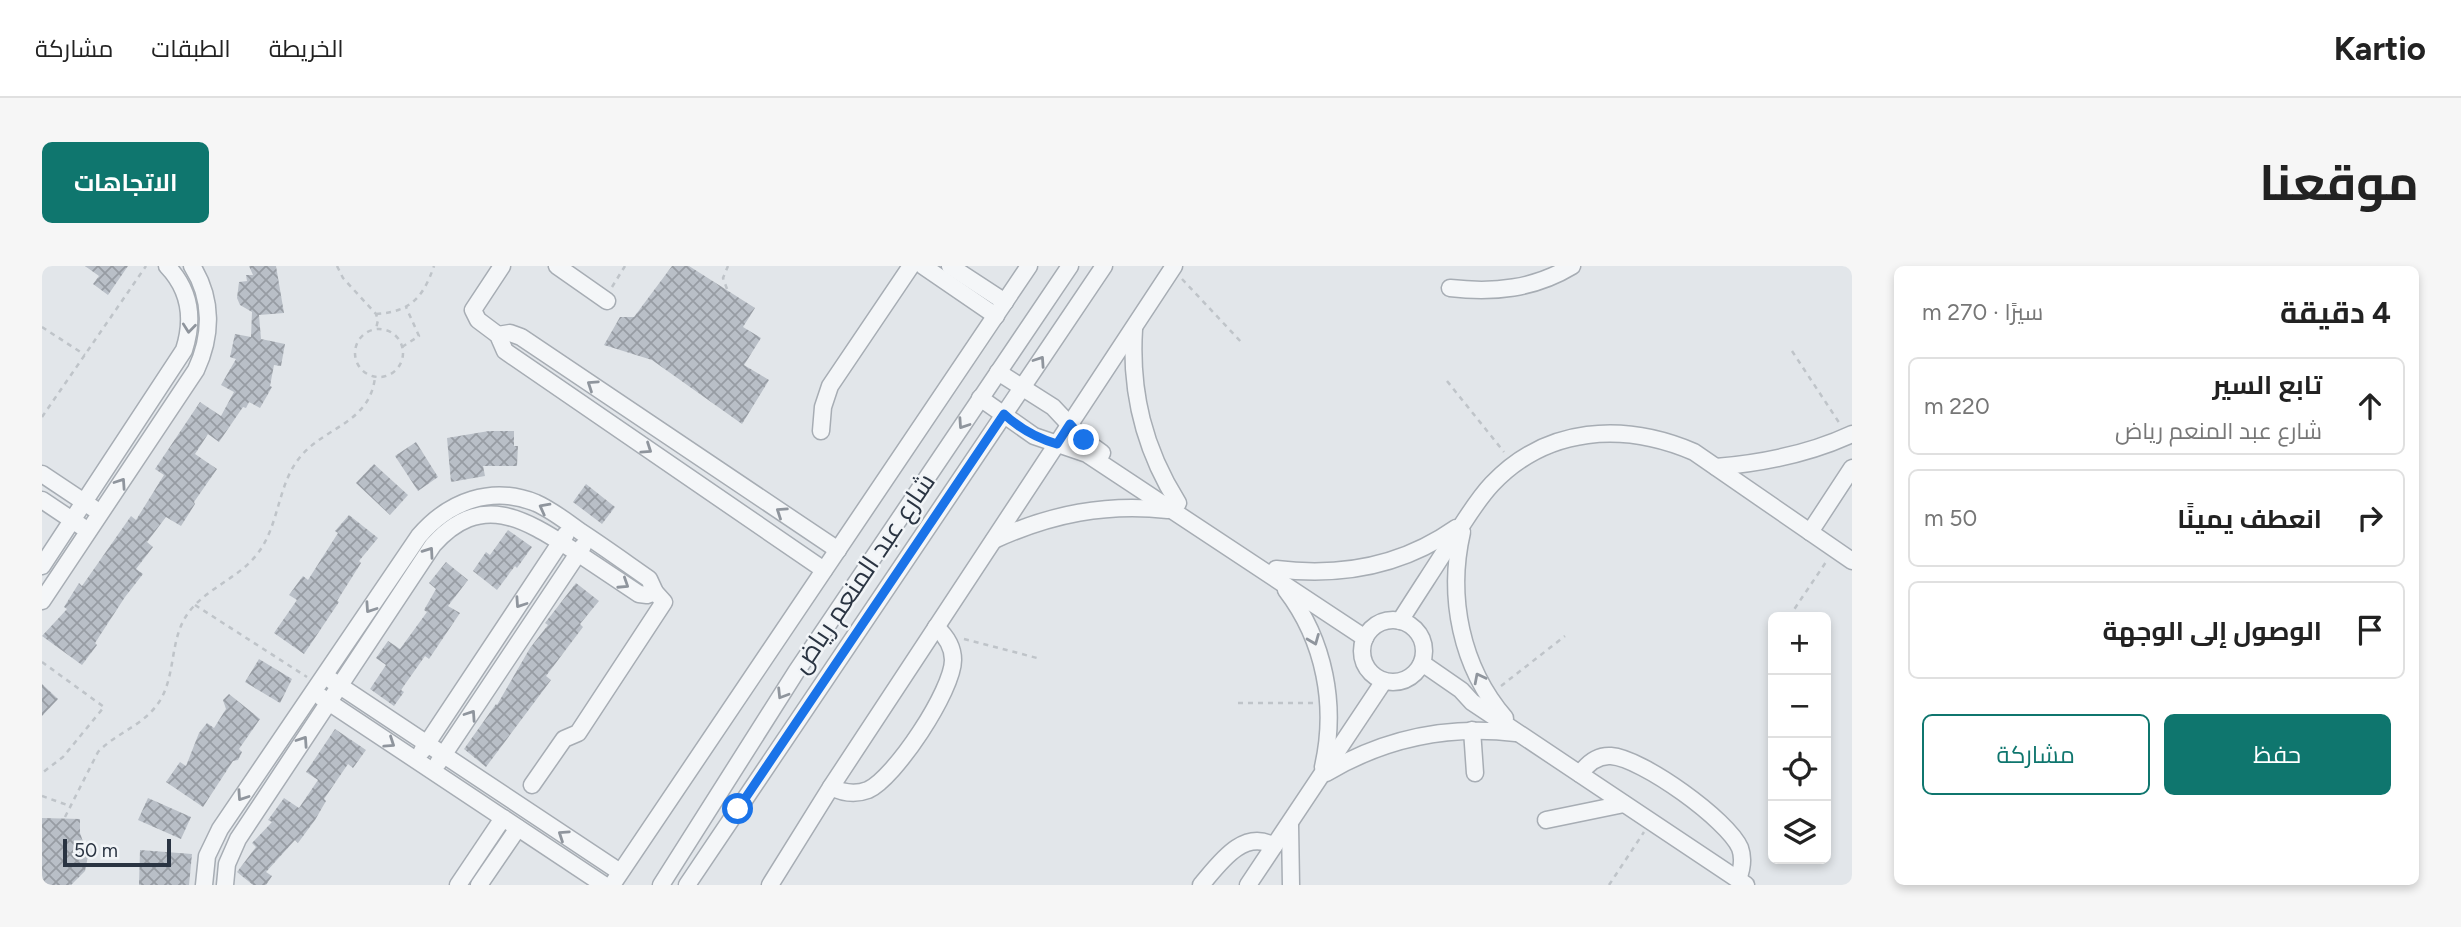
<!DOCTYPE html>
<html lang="ar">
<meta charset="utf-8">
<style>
:root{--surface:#fff;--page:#f6f6f6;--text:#222;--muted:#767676;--line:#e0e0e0;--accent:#0f766e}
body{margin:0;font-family:Figtree,Cairo,sans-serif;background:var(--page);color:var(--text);direction:rtl}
.controls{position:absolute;right:21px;bottom:21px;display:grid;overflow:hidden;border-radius:10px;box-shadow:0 4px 10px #0003}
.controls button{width:63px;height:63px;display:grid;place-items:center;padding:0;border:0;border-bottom:2px solid var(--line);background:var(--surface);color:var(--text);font:35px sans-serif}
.scale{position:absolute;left:21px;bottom:18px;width:108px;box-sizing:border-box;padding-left:7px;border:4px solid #2a3442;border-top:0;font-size:19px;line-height:24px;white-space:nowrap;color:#2a3442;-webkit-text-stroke:5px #f1f4f7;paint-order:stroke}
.stop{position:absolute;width:21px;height:21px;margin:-16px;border:5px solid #1a73e8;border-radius:50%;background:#fff}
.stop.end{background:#1a73e8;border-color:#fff;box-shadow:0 2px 7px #0008}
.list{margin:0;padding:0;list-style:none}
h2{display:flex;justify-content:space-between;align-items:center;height:91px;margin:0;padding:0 28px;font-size:30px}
h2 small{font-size:23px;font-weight:400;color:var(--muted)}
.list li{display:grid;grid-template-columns:46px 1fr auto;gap:21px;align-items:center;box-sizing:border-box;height:98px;margin:0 14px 14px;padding:0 14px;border:2px solid var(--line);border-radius:10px}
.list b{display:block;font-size:26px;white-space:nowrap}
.list p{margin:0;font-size:23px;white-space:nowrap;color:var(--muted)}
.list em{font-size:23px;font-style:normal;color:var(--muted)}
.actions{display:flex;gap:14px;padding:21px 28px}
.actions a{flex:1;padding:16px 0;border:2px solid var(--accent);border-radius:10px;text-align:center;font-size:24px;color:var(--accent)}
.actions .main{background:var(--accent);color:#fff}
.icon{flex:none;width:38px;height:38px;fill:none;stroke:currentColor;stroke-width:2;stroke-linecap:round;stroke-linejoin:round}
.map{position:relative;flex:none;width:1810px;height:619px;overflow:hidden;direction:ltr;border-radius:10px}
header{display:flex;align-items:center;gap:42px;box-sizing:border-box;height:98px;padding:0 35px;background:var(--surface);border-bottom:2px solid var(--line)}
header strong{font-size:33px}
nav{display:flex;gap:38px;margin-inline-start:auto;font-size:24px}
.intro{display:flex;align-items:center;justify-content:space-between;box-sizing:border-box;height:168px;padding:0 42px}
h1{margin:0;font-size:49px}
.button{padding:18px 32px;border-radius:10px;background:var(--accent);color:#fff;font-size:24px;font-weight:700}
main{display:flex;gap:42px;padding:0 42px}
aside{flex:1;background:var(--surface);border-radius:10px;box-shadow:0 4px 10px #0003}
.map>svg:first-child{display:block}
.building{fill:url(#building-cross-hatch)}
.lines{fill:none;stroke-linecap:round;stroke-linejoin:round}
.minor-casing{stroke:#a7adb4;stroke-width:19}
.path{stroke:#bfc4c9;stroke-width:2.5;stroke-dasharray:5 5;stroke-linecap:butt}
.minor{stroke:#f4f6f8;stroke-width:16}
.oneway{stroke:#8f959d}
.route{stroke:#1a73e8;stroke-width:9}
.labels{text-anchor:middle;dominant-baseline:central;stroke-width:5;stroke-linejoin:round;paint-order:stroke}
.street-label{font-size:26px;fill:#2a3442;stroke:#f1f4f7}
</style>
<header>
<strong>Kartio</strong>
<nav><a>الخريطة</a><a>الطبقات</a><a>مشاركة</a></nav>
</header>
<div class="intro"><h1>موقعنا</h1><a class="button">الاتجاهات</a></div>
<main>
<aside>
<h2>4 دقيقة<small>سيرًا · 270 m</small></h2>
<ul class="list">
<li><svg class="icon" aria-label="ahead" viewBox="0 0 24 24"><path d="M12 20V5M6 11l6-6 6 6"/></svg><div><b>تابع السير</b><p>شارع عبد المنعم رياض</p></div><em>220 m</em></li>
<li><svg class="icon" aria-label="right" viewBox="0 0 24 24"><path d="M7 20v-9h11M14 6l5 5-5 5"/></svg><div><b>انعطف يمينًا</b></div><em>50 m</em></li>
<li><svg class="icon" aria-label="arrive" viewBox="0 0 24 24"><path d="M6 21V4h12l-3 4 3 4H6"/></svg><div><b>الوصول إلى الوجهة</b></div></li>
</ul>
<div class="actions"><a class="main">حفظ</a><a>مشاركة</a></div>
</aside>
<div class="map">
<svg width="1810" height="619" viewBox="0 0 1810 619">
<defs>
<pattern id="building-cross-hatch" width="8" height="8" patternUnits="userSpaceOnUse" patternTransform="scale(1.75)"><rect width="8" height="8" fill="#b9bfc7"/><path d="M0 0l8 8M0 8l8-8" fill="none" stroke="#979ca3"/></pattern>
</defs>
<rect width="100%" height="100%" fill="#e2e6ea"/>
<g class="building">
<polygon points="43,0 86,0 66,29 51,18 57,10"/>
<polygon points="207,0 234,0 242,47 217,49 219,73 243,78 239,100 232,99 228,120 230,121 218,142 207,136 204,142 201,141 177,176 166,168 153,188 175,203 152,236 153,238 139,260 124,251 105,276 111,281 94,303 101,308 83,331 53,377 55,379 40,399 0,370 25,343 22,341 37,317 40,320 89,250 94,254 122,209 113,203 158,136 179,150 192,126 179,119 194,93 188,91 193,68 209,71 210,46 198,39 195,32 197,16 205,15 204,9 211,9"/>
<polygon points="630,0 647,0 713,42 701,61 719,72 702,99 727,114 700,158 610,94 562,79 578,51 592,51"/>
<polygon points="447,165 472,165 472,180 476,180 475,200 441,200 443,210 409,216 405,172"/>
<polygon points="374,176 396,211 376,225 353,190"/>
<polygon points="332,198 366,229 348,249 314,217"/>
<polygon points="544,218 573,241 560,258 531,236"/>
<polygon points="307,249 336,272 317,295 319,297 295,335 297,336 262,388 232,367 255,334 247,329 261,310 266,314 296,267 293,265"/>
<polygon points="466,264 490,281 475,302 473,300 455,324 431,305 444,286 448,289"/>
<polygon points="404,296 426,314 406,340 418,347 387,393 383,390 359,424 362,426 352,440 328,423 344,399 334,392 346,375 358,383 385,346 382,344 394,323 387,317"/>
<polygon points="534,317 557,335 538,358 541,361 504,410 509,414 444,501 422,483 454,438 455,439 488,382 506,359 503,357"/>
<polygon points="217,393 250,413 238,437 203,416"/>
<polygon points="0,418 16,433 0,450"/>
<polygon points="187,428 218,453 197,483 200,486 196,494 191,495 161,541 124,516 138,496 144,500 157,467 165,457 172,462 184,443 181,434"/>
<polygon points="293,463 324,484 311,502 306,498 282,533 284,535 273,554 256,577 253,574 224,606 230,610 224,619 211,619 195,606 214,581 210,577 230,556 226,554 242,532 257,542 276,514 264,506"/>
<polygon points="106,532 149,551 139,573 96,554"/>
<polygon points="0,552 38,553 38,567 46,590 43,605 29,619 0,619"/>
<polygon points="98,584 150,588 147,619 97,619"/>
</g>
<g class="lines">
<defs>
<g id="minor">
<polyline points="460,0 431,44 436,54 456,69 463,85 782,304"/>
<polyline points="515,0 565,35"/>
<polyline points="881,0 954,50"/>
<polyline points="908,0 963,36"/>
<path d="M1408 22C1452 27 1492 23 1530 0"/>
<path d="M1092 63C1088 127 1102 183 1136 237"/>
<polyline points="456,69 468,67 479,71 796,284"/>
<polyline points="956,106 1011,141 1042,174 1060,187"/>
<polyline points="938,132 992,170 1045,188 1323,372"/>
<polyline points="779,165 781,141 788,120 869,0"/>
<path d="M1674 201C1721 197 1767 188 1810 168"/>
<polyline points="0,208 51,242"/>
<polyline points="0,234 39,260"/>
<path d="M1420 266C1405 331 1419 401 1463 452"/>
<polyline points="1768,266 1810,202"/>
<path d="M952 274C1009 248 1064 237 1126 244"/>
<path d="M0 300 142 84C152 53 148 24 125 0"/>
<path d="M1234 303C1299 311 1360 300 1414 262"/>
<path d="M1244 324C1283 375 1295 440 1281 501"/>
<path d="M0 335 154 104C170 70 171 33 150 0"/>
<circle cx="1351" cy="385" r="31"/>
<path d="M1358 355C1375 328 1393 301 1410 274 1423 255 1434 235 1450 218 1505 160 1582 156 1652 186L1810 295"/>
<polyline points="1380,397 1419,424 1430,436 1704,619"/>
<polyline points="289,414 578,606"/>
<polyline points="279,431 562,619"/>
<polyline points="1430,464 1433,507"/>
<polyline points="380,485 524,268"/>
<polyline points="396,497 541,280"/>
<path d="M1284 507C1343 472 1406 459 1474 467"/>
<path d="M1538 508C1545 498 1555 489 1569 490 1600 492 1686 554 1698 582 1702 593 1700 603 1696 613"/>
<path d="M789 521C801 527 813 529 826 524 853 512 911 424 911 394 911 380 904 370 894 361"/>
<polyline points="1504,554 1582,538"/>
<polyline points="1248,559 1249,619"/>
<path d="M162 619 165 590 178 563 377 270C407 235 450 219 494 237 510 244 525 256 539 266 562 281 584 297 607 313L613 326 622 336 536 467 522 473 490 519"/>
<path d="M183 619 185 598 196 573 391 279C440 224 484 254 534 286 555 300 576 314 597 328L605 329 613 326"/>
<polyline points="416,619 461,552"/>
<polyline points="437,619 476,562"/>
<polyline points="570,619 987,0"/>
<polyline points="619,619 754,406 1028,0"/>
<polyline points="645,619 1062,0"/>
<polyline points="728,619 789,521 1132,0"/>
<path d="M1159 619C1177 598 1201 562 1232 580"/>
<polyline points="1206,619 1342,415"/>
</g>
</defs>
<use href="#minor" class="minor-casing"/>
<g class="path">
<polyline points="295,0 301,12 334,48 336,54 334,63"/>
<polyline points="1140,13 1201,78"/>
<polyline points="570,21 583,0"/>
<polyline points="685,23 681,12 686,0"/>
<path d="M334 48C368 46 381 32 392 0"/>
<polyline points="0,61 43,89"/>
<circle cx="337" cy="87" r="24"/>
<polyline points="360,81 377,70 364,41"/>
<polyline points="1750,85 1798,158"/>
<polyline points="1405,115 1462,186"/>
<polyline points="0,151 104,0"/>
<polyline points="153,339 265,411"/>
<polyline points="1747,351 1784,296"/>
<polyline points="922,373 999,393"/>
<polyline points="0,396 62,441 21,491 0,507"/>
<polyline points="1459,420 1523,370"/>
<polyline points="1196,437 1273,437"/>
<polyline points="0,530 28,540"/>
<path d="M23 551 56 486C76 465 105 459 120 431 135 402 127 367 151 341 170 320 199 310 216 287 238 258 235 218 259 190 283 161 328 157 333 111"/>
<polyline points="1567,619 1602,566"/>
</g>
<use href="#minor" class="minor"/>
</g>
<defs><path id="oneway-chevron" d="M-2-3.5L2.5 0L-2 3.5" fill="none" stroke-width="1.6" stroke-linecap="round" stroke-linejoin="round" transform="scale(1.75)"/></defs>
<g class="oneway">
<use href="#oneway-chevron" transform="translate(147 62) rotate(96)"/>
<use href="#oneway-chevron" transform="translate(998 95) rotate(-56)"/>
<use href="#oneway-chevron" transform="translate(550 119) rotate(-146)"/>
<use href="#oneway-chevron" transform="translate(921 158) rotate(124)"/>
<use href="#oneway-chevron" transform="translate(605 183) rotate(34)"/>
<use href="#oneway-chevron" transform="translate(79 217) rotate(-56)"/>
<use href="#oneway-chevron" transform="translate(502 242) rotate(-152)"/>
<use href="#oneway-chevron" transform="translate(739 246) rotate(-146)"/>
<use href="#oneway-chevron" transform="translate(387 286) rotate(-55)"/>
<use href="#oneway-chevron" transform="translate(582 318) rotate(33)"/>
<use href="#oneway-chevron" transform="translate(478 337) rotate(124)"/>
<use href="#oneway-chevron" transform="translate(328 342) rotate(124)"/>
<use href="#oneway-chevron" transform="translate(1272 374) rotate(68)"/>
<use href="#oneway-chevron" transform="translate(1437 412) rotate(-117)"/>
<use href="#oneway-chevron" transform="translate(740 428) rotate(122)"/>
<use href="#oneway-chevron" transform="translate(429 449) rotate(-56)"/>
<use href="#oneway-chevron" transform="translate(261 475) rotate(-56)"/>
<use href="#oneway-chevron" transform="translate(348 477) rotate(34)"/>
<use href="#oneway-chevron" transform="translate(200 530) rotate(124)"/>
<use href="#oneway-chevron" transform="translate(521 569) rotate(-146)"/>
</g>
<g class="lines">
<path class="route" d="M696 543 962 148C978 163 994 172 1015 178L1028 158 1042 174"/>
</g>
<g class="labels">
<g class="street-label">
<text transform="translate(821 307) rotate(-56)">شارع عبد المنعم رياض</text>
</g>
</g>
</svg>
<div class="controls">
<button>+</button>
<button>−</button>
<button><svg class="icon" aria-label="locate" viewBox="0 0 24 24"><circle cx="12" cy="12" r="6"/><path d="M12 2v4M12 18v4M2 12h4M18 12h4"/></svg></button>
<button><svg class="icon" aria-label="layers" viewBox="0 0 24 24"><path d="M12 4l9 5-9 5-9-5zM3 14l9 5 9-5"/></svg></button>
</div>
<div class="scale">50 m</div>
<div class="stop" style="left:696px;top:543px"></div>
<div class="stop end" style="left:1042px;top:174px"></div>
</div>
</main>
